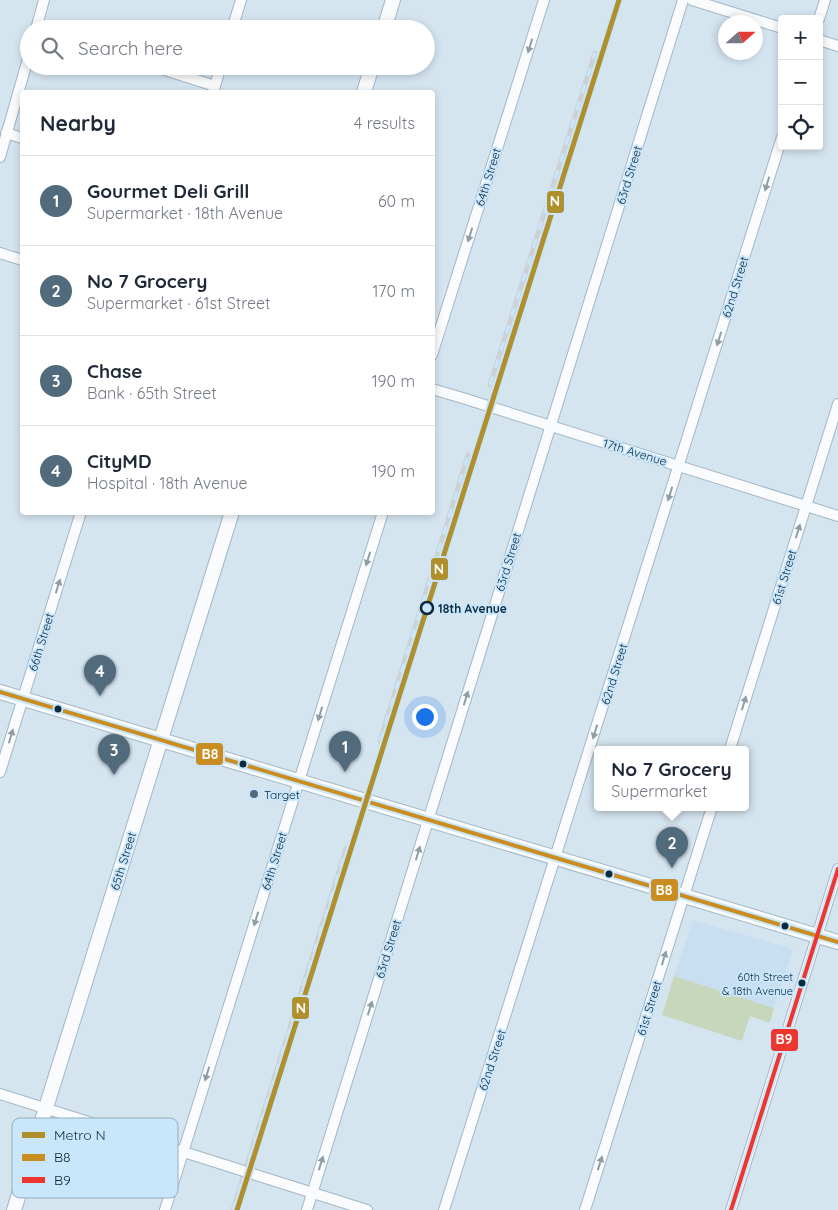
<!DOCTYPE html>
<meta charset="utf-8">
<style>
:root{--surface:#fff;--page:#f2f2f3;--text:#1f2937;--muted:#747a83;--line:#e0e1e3;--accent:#526b7c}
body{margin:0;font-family:Quicksand,sans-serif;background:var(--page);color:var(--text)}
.controls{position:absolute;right:15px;top:15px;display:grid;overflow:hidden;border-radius:5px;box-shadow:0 2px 8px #0003}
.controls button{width:45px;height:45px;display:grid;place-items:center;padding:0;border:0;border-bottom:1px solid var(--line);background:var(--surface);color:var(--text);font:25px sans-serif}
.compass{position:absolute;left:718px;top:15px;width:45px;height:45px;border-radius:50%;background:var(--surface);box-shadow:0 2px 8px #0003;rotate:69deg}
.you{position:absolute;left:424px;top:716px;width:18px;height:18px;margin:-12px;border:4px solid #fff;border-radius:50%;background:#1a73e8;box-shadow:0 0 0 8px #1a73e833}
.badge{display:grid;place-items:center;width:32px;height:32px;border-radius:50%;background:var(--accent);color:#fff;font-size:16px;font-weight:700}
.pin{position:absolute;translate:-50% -41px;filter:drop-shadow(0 1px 2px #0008)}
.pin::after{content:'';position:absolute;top:26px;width:18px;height:15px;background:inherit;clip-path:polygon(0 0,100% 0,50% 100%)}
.popup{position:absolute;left:594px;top:746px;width:155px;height:65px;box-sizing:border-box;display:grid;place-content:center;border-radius:5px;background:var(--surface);filter:drop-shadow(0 1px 4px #0005);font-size:16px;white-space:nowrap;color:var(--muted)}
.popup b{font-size:19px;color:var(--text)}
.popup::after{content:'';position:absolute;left:50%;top:100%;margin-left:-10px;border:10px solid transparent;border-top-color:var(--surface)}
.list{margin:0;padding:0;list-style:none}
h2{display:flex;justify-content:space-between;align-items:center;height:65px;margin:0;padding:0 20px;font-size:21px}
h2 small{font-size:16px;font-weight:400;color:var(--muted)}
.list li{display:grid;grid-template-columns:32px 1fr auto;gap:15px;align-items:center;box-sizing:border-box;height:90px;padding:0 20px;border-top:1px solid var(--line)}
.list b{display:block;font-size:19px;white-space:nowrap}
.list p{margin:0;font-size:16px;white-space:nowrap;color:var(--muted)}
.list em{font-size:16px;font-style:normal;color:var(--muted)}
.icon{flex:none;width:28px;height:28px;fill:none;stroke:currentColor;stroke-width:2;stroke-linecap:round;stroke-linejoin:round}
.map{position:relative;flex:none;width:838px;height:1210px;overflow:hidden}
.search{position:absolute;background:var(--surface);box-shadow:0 2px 8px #0003;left:20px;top:20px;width:415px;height:55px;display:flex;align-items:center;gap:12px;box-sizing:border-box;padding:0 18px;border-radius:28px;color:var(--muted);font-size:19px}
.panel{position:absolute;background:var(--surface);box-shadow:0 2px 8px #0003;left:20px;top:90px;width:415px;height:425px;border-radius:5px}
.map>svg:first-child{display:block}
.built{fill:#c7dff1}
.green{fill:#c6d7bb}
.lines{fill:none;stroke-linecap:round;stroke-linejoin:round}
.street-casing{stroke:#a2b7c5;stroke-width:12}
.secondary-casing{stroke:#a2b7c5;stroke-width:16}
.street{stroke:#f9fbfd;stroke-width:10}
.secondary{stroke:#f9fbfd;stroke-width:14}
.rail-casing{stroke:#ccd1d5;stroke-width:5}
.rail{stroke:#cae6fb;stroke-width:3;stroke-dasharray:9;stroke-linecap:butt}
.street-bridge-casing{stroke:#a2b7c5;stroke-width:12;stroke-linecap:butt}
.street-bridge{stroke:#f9fbfd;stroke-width:10}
.bus-1-casing{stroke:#cae6fb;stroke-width:8}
.bus-2-casing{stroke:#cae6fb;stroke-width:8}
.bus-1{stroke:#ca8d21;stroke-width:4}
.bus-2{stroke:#ee352e;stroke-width:4}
.metro-1-casing{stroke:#cae6fb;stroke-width:9}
.metro-1{stroke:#b0902d;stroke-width:5}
.oneway{fill:#8e9da7}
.stop-dot{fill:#cae6fb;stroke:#0b2a3e;stroke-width:2.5}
.bus-dot{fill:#0b2a3e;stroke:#cae6fb;stroke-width:2}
.poi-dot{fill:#526b7c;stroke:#cae6fb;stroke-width:2}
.labels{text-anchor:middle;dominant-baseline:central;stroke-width:4;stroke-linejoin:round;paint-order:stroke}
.bus-label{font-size:11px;fill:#0b2a3e;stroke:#cae6fb;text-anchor:end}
.street-label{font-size:12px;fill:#0b2a3e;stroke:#cae6fb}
.stop-label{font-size:12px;font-weight:bold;fill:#0b2a3e;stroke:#cae6fb;text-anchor:start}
.poi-label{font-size:12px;fill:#0b2a3e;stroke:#cae6fb;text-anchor:start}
.key{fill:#cae6fb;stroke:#91aec2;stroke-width:1}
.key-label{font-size:14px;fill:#0b2a3e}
.line-badge{stroke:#cae6fb;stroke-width:2}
.badge-label{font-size:14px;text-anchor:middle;font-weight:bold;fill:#fff}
</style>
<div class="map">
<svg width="838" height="1210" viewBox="0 0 838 1210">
<rect width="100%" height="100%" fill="#d5e5f0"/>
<polygon class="built" points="693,920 793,949 774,1008 674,976"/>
<polygon class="green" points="674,976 774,1008 770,1023 750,1016 742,1041 662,1015"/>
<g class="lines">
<defs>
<g id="street">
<polyline points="692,0 782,28"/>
<polyline points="819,19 825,0"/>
<polyline points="36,29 44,0"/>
<polyline points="232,29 241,0"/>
<polyline points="819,40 838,46"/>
<polyline points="152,66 215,86"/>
<polyline points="213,92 221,66"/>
<polyline points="6,133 22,138"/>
<polyline points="0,157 29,55"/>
<polyline points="0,253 22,260"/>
<polyline points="432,355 544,0"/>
<polyline points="432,389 466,399"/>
<polyline points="497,409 838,516"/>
<polyline points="730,749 838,404"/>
<polyline points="0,772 81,512"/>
<polyline points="0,1094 228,1166"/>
<polyline points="256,1175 367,1210"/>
<polyline points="165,1210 383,512"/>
<polyline points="307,1210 683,0"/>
<polyline points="444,1210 782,137"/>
<polyline points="585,1210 712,807"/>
<polyline points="731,1210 838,869"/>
</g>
<g id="secondary">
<polyline points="384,29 393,0"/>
<polyline points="364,92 372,66"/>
<polyline points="0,692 838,942"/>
<polyline points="14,1210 232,512"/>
</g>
</defs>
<use href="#street" class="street-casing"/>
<use href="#secondary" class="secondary-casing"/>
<use href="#street" class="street"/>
<use href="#secondary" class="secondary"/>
<defs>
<g id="rail">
<polyline points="490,385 595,53"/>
<polyline points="380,741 468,455"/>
<polyline points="233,1210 346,849"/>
</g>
</defs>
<use href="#rail" class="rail-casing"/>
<use href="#rail" class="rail"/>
<defs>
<g id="street-bridge">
<polyline points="466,399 497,409"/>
<polyline points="228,1166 256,1175"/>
</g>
</defs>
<use href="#street-bridge" class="street-bridge-casing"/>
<use href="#street-bridge" class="street-bridge"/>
<defs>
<polyline id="bus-1" points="0,692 838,942"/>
<polyline id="bus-2" points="731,1210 838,869"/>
</defs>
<use href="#bus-1" class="bus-1-casing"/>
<use href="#bus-2" class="bus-2-casing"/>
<use href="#bus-1" class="bus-1"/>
<use href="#bus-2" class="bus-2"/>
<defs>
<polyline id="metro-1" points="237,1210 619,0"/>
</defs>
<use href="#metro-1" class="metro-1-casing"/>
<use href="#metro-1" class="metro-1"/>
</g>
<defs><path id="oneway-solid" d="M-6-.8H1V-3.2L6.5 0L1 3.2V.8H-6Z" transform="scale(1.25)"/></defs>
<g class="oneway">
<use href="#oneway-solid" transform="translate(530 46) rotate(107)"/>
<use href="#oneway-solid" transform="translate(767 184) rotate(107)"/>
<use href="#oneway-solid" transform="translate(470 235) rotate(107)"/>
<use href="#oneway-solid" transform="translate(719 339) rotate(107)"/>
<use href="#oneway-solid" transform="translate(670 494) rotate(107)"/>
<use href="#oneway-solid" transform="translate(798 531) rotate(-73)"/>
<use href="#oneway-solid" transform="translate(368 559) rotate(107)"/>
<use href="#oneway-solid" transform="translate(58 586) rotate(-73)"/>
<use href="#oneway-solid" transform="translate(466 698) rotate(-73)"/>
<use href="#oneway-solid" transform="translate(744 703) rotate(-73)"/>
<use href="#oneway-solid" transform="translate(320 714) rotate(107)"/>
<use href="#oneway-solid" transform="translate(595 732) rotate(107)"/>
<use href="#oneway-solid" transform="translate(11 736) rotate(-73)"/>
<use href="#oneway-solid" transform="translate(418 853) rotate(-73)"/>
<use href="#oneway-solid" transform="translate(256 919) rotate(107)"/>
<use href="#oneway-solid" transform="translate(664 958) rotate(-73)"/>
<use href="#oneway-solid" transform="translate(370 1008) rotate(-73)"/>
<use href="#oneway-solid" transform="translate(207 1074) rotate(107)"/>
<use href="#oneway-solid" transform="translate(321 1163) rotate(-73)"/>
<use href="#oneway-solid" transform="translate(600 1163) rotate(-73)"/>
</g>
<circle class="stop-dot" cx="427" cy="608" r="6"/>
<g class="bus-dot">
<circle cx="58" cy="709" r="4.5"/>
<circle cx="243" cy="764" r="4.5"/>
<circle cx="609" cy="874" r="4.5"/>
<circle cx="785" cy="926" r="4.5"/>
<circle cx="802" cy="983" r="4.5"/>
</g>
<circle class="poi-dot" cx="254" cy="794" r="5"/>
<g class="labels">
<g class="bus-label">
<text x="793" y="977">60th Street<tspan x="793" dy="14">&amp; 18th Avenue</tspan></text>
</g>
<g class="street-label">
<text transform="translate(629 175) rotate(-73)">63rd Street</text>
<text transform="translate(488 177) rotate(-73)">64th Street</text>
<text transform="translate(735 287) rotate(-73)">62nd Street</text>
<text transform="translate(635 452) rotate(17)">17th Avenue</text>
<text transform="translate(508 562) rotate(-73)">63rd Street</text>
<text transform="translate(784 577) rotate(-73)">61st Street</text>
<text transform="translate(41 642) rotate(-73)">66th Street</text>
<text transform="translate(614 674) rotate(-73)">62nd Street</text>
<text transform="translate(123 861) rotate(-73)">65th Street</text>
<text transform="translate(274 861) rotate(-73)">64th Street</text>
<text transform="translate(388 949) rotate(-73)">63rd Street</text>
<text transform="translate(649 1008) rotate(-73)">61st Street</text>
<text transform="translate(492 1060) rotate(-72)">62nd Street</text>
</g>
<g class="stop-label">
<text x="438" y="608">18th Avenue</text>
</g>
<g class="poi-label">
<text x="264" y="794">Target</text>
</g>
</g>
<rect x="12" y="1118" width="166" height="80" rx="8" class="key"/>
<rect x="22" y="1132" width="23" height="6" fill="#b0902d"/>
<rect x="22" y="1154" width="23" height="7" fill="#ca8d21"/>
<rect x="22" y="1177" width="23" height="6" fill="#ee352e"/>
<g class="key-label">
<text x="54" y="1140">Metro N</text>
<text x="54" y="1162">B8</text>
<text x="54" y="1185">B9</text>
</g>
<g class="line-badge">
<rect x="546" y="190" width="19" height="24" rx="5" fill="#b0902d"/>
<rect x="430" y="557" width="19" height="24" rx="5" fill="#b0902d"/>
<rect x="195" y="742" width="29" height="24" rx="5" fill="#ca8d21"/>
<rect x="650" y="878" width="29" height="24" rx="5" fill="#ca8d21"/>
<rect x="291" y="996" width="19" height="24" rx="5" fill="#b0902d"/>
<rect x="770" y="1028" width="29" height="24" rx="5" fill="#ee352e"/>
</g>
<g class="badge-label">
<text x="555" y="206">N</text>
<text x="439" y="574">N</text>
<text x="210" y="759">B8</text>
<text x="664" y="895">B8</text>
<text x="301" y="1013">N</text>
<text x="784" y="1044">B9</text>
</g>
</svg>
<div class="controls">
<button>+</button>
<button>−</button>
<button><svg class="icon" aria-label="locate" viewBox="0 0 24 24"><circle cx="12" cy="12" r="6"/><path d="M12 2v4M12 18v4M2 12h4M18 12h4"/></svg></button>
</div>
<svg class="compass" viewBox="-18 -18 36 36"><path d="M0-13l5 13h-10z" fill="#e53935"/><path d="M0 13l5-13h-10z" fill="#747a83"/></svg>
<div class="you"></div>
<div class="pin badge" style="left:345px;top:772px">1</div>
<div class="pin badge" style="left:672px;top:868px">2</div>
<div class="popup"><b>No 7 Grocery</b>Supermarket</div>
<div class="pin badge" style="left:114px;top:775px">3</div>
<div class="pin badge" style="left:100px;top:696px">4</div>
<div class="search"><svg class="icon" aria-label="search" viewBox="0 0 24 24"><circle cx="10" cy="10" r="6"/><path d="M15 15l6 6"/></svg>Search here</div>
<section class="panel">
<h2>Nearby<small>4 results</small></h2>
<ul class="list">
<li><span class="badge">1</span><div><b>Gourmet Deli Grill</b><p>Supermarket · 18th Avenue</p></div><em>60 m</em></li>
<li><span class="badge">2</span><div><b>No 7 Grocery</b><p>Supermarket · 61st Street</p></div><em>170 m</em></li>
<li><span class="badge">3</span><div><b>Chase</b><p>Bank · 65th Street</p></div><em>190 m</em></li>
<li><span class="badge">4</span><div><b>CityMD</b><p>Hospital · 18th Avenue</p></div><em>190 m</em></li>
</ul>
</section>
</div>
